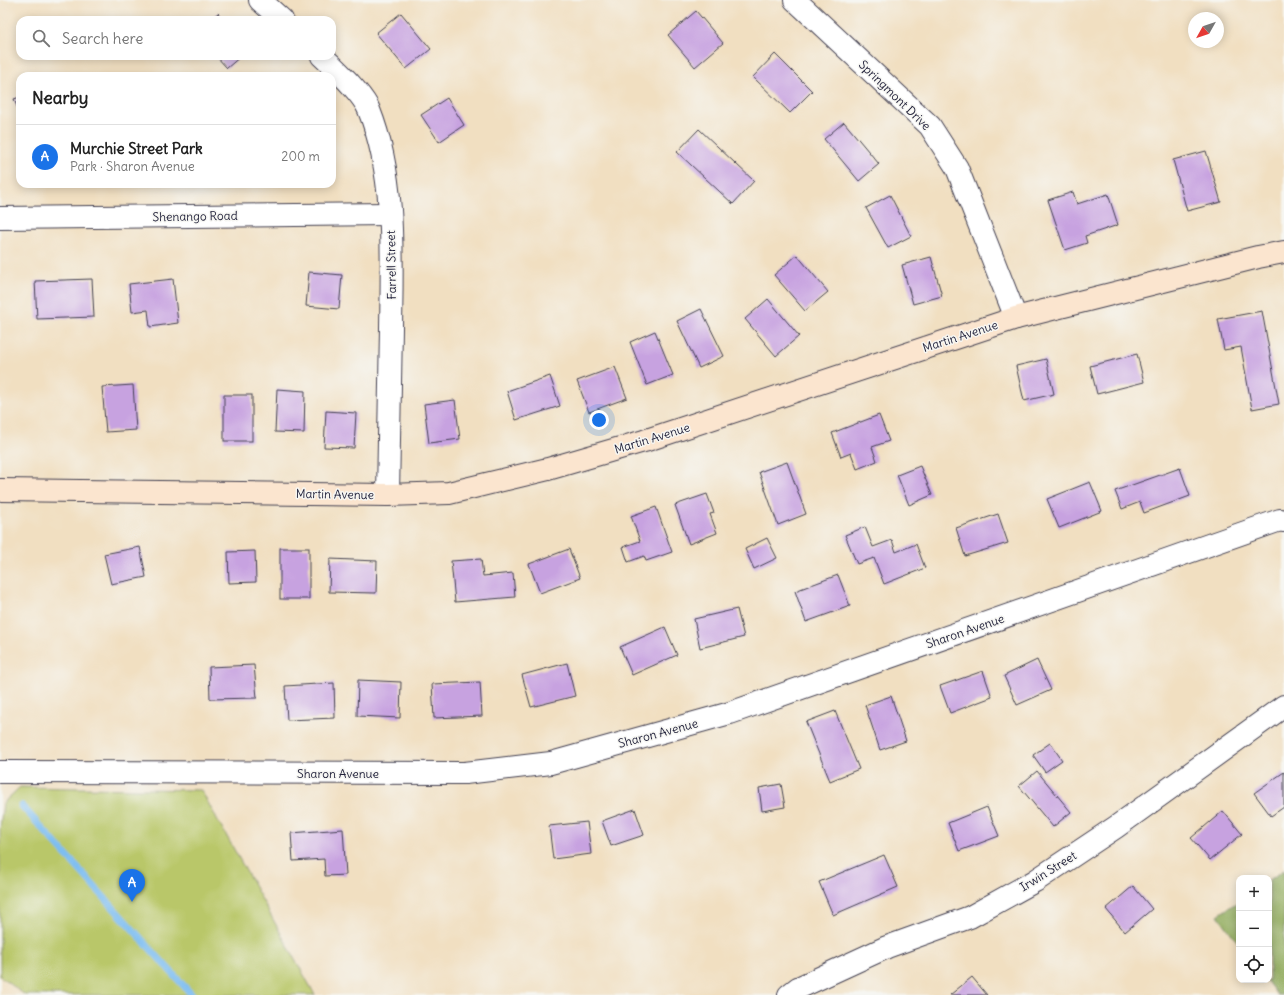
<!DOCTYPE html>
<meta charset="utf-8">
<style>
:root{--surface:#fff;--page:#f2f2f2;--text:#222;--muted:#767676;--line:#e0e0e0;--accent:#1a73e8}
body{margin:0;font-family:Delius,sans-serif;background:var(--page);color:var(--text)}
.controls{position:absolute;right:12px;bottom:12px;display:grid;overflow:hidden;border-radius:8px;box-shadow:0 2px 10px #0003}
.controls button{width:36px;height:36px;display:grid;place-items:center;padding:0;border:0;border-bottom:1px solid var(--line);background:var(--surface);color:var(--text);font:20px sans-serif}
.compass{position:absolute;left:1188px;top:12px;width:36px;height:36px;border-radius:50%;background:var(--surface);box-shadow:0 2px 10px #0003;rotate:230deg}
.you{position:absolute;left:599px;top:420px;width:14px;height:14px;margin:-10px;border:3px solid #fff;border-radius:50%;background:#1a73e8;box-shadow:0 0 0 6px #1a73e833}
.badge{display:grid;place-items:center;width:26px;height:26px;border-radius:50%;background:var(--accent);color:#fff;font-size:13px;font-weight:700}
.pin{position:absolute;translate:-50% -33px;filter:drop-shadow(0 1px 2px #0008)}
.pin::after{content:'';position:absolute;top:21px;width:14px;height:12px;background:inherit;clip-path:polygon(0 0,100% 0,50% 100%)}
.list{margin:0;padding:0;list-style:none}
h2{display:flex;justify-content:space-between;align-items:center;height:52px;margin:0;padding:0 16px;font-size:17px}
h2 small{font-size:13px;font-weight:400;color:var(--muted)}
.list li{display:grid;grid-template-columns:26px 1fr auto;gap:12px;align-items:center;box-sizing:border-box;height:64px;padding:0 16px;border-top:1px solid var(--line)}
.list b{display:block;font-size:15px;white-space:nowrap}
.list p{margin:0;font-size:13px;white-space:nowrap;color:var(--muted)}
.list em{font-size:13px;font-style:normal;color:var(--muted)}
.icon{flex:none;width:22px;height:22px;fill:none;stroke:currentColor;stroke-width:2;stroke-linecap:round;stroke-linejoin:round}
.map{position:relative;flex:none;width:1284px;height:995px;overflow:hidden}
.search{position:absolute;background:var(--surface);box-shadow:0 2px 10px #0003;left:16px;top:16px;width:320px;height:44px;display:flex;align-items:center;gap:10px;box-sizing:border-box;padding:0 14px;border-radius:12px;color:var(--muted);font-size:15px}
.panel{position:absolute;background:var(--surface);box-shadow:0 2px 10px #0003;left:16px;top:72px;width:320px;height:116px;border-radius:12px}
.map>svg:first-child{display:block}
.green{fill:#b9c769;stroke:#6e7452}
.forest{fill:#92ac5d;stroke:#5a674c}
.lines{fill:none;stroke-linecap:round;stroke-linejoin:round}
.stream{stroke:#7dbdf1;stroke-width:7}
.building{fill:#c7a2e0}
.street-casing{stroke:#413e4f;stroke-width:24}
.secondary-casing{stroke:#413e4f;stroke-width:24}
.street{stroke:#fff;stroke-width:22}
.secondary{stroke:#fbe5cf;stroke-width:22}
.labels{text-anchor:middle;dominant-baseline:central;stroke-width:3;stroke-linejoin:round;paint-order:stroke}
.street-label{font-size:12px;fill:#22223b;stroke:#f6f6f2}
</style>
<div class="map">
<svg width="1284" height="995" viewBox="0 0 1284 995">
<rect width="100%" height="100%" fill="#f6f6f2"/>
<filter id="ink" filterUnits="userSpaceOnUse"><feTurbulence type="fractalNoise" baseFrequency=".025" numOctaves="2"/><feDisplacementMap in="SourceGraphic" scale="8" xChannelSelector="R" yChannelSelector="G"/><feConvolveMatrix kernelMatrix="1 2 1 2 8 2 1 2 1" color-interpolation-filters="sRGB"/></filter>
<filter id="wash" filterUnits="userSpaceOnUse"><feTurbulence type="fractalNoise" baseFrequency=".012" numOctaves="4" result="noise"/><feDisplacementMap in="SourceGraphic" scale="16" xChannelSelector="R" yChannelSelector="G"/><feGaussianBlur stdDeviation="0.9" result="paint"/><feColorMatrix in="noise" values="0 0 0 0 0 0 0 0 0 0 0 0 0 0 0 0 0 1.4 0 .05"/><feComposite in="paint" operator="in"/></filter>
<g filter="url(#wash)">
<rect width="100%" height="100%" fill="#f1dfc1"/>
<polygon class="green" points="20,787 201,790 315,995 25,995 0,976 0,828 3,803"/>
<g class="forest">
<polygon points="1284,870 1284,995 1277,995 1266,980 1269,980 1269,880"/>
<polygon points="1239,901 1239,944 1218,915"/>
</g>
<g class="lines">
<polyline class="stream" points="22,806 192,995"/>
</g>
<g id="blocks">
<g class="building">
<polygon points="696,11 723,43 695,67 668,35"/>
<polygon points="218,13 224,20 210,20"/>
<polygon points="401,13 431,49 406,69 376,33"/>
<polygon points="775,54 812,91 790,113 753,77"/>
<polygon points="216,56 241,56 227,68"/>
<polygon points="20,97 20,114 14,99"/>
<polygon points="447,98 464,125 439,142 421,115"/>
<polygon points="844,122 879,164 859,181 824,139"/>
<polygon points="699,129 754,181 733,204 677,152"/>
<polygon points="1206,151 1221,202 1187,211 1173,160"/>
<polygon points="1073,192 1077,204 1108,194 1118,225 1085,236 1087,243 1065,250 1048,200"/>
<polygon points="890,195 911,236 888,248 866,208"/>
<polygon points="797,255 828,292 805,311 774,275"/>
<polygon points="931,257 942,296 913,304 902,265"/>
<polygon points="309,272 342,275 339,309 306,306"/>
<polygon points="92,279 94,317 37,319 35,281"/>
<polygon points="173,279 178,323 150,327 148,310 132,312 129,284"/>
<polygon points="768,299 799,336 776,356 745,319"/>
<polygon points="701,309 724,356 699,368 677,321"/>
<polygon points="1262,311 1279,404 1252,409 1241,347 1224,350 1218,319"/>
<polygon points="655,331 673,375 647,385 630,342"/>
<polygon points="1137,354 1144,382 1097,394 1090,366"/>
<polygon points="1046,359 1054,394 1024,401 1016,366"/>
<polygon points="615,367 627,398 589,412 577,381"/>
<polygon points="550,376 560,406 516,420 507,391"/>
<polygon points="133,385 136,430 106,432 102,387"/>
<polygon points="277,389 305,391 304,433 275,432"/>
<rect x="224" y="395" width="28" height="46"/>
<polygon points="455,400 460,439 429,443 424,404"/>
<polygon points="326,411 356,413 354,448 324,447"/>
<polygon points="879,415 889,441 872,447 877,461 857,469 851,453 841,457 832,433"/>
<polygon points="787,462 806,514 778,525 759,472"/>
<polygon points="920,466 932,495 909,505 897,475"/>
<polygon points="1180,468 1190,496 1144,513 1140,502 1122,509 1115,491"/>
<polygon points="1090,482 1102,511 1059,528 1047,499"/>
<polygon points="707,494 714,513 710,514 717,533 689,544 675,505"/>
<polygon points="656,507 672,552 646,561 644,556 628,562 623,547 640,541 631,516"/>
<polygon points="998,514 1008,543 965,556 956,528"/>
<polygon points="865,527 873,547 892,540 896,552 916,544 925,568 884,584 874,558 857,564 845,535"/>
<polygon points="767,538 777,558 754,569 745,549"/>
<polygon points="140,547 146,577 111,584 104,554"/>
<rect x="280" y="548" width="29" height="51"/>
<polygon points="569,549 580,578 540,593 529,564"/>
<polygon points="255,551 256,582 229,583 228,552"/>
<polygon points="330,559 377,561 376,593 329,592"/>
<polygon points="481,559 483,576 513,573 515,597 455,602 451,561"/>
<polygon points="838,575 850,606 806,622 795,591"/>
<polygon points="737,609 744,637 700,648 694,619"/>
<polygon points="665,627 677,655 632,675 620,647"/>
<polygon points="1037,660 1051,690 1017,705 1004,676"/>
<polygon points="567,663 575,696 531,707 522,675"/>
<polygon points="254,665 257,698 210,699 209,667"/>
<polygon points="983,671 992,697 950,713 940,686"/>
<polygon points="358,680 401,682 400,718 357,716"/>
<polygon points="480,682 482,716 434,718 432,684"/>
<polygon points="334,683 335,718 287,720 285,686"/>
<polygon points="891,696 906,741 880,750 865,705"/>
<polygon points="835,711 859,769 830,781 806,722"/>
<polygon points="1050,743 1062,760 1045,772 1033,755"/>
<polygon points="1037,771 1071,812 1053,827 1019,786"/>
<polygon points="1284,772 1284,807 1271,816 1254,793"/>
<polygon points="781,784 785,807 762,811 759,788"/>
<polygon points="987,807 999,836 959,851 948,823"/>
<polygon points="635,809 644,835 611,846 602,821"/>
<polygon points="1223,811 1242,834 1210,860 1191,838"/>
<polygon points="587,822 591,854 553,859 549,826"/>
<polygon points="343,829 346,875 325,876 324,859 293,861 291,833"/>
<polygon points="884,855 898,887 833,915 819,882"/>
<polygon points="1133,886 1152,909 1125,932 1106,909"/>
<polygon points="972,977 987,995 950,995"/>
</g>
</g>
</g>
<g filter="url(#ink)">
<use href="#blocks" fill-opacity="0" stroke="#413e4f" stroke-width="1"/>
<g class="lines">
<defs>
<g id="street">
<polyline points="260,0 282,20"/>
<polyline points="795,0 930,126 957,168 1016,318"/>
<path d="M322 56C335 68 363 94 369 110 396 178 392 256 391 328 390 384 389 439 388 495"/>
<polyline points="0,218 390,214"/>
<polyline points="0,772 465,773 551,763 730,713 1280,520 1284,521"/>
<polyline points="789,995 798,988 887,947 970,917 1035,881 1116,827 1284,706"/>
</g>
<polyline id="secondary" points="0,490 388,495 449,493 548,469 644,441 1016,318 1258,257 1284,252"/>
</defs>
<use href="#street" class="street-casing"/>
<use href="#secondary" class="secondary-casing"/>
<use href="#street" class="street"/>
<use href="#secondary" class="secondary"/>
</g>
</g>
<g class="labels">
<g class="street-label">
<text transform="translate(895 95) rotate(44)">Springmont Drive</text>
<text transform="translate(195 216) rotate(-1)">Shenango Road</text>
<text transform="translate(391 265) rotate(-91)">Farrell Street</text>
<text transform="translate(960 336) rotate(-18)">Martin Avenue</text>
<text transform="translate(652 438) rotate(-17)">Martin Avenue</text>
<text transform="translate(335 494) rotate(1)">Martin Avenue</text>
<text transform="translate(965 631) rotate(-19)">Sharon Avenue</text>
<text transform="translate(658 733) rotate(-15)">Sharon Avenue</text>
<text x="338" y="773">Sharon Avenue</text>
<text transform="translate(1048 871) rotate(-32)">Irwin Street</text>
</g>
</g>
</svg>
<div class="controls">
<button>+</button>
<button>−</button>
<button><svg class="icon" aria-label="locate" viewBox="0 0 24 24"><circle cx="12" cy="12" r="6"/><path d="M12 2v4M12 18v4M2 12h4M18 12h4"/></svg></button>
</div>
<svg class="compass" viewBox="-18 -18 36 36"><path d="M0-13l5 13h-10z" fill="#e53935"/><path d="M0 13l5-13h-10z" fill="#767676"/></svg>
<div class="you"></div>
<div class="pin badge" style="left:132px;top:902px">A</div>
<div class="search"><svg class="icon" aria-label="search" viewBox="0 0 24 24"><circle cx="10" cy="10" r="6"/><path d="M15 15l6 6"/></svg>Search here</div>
<section class="panel">
<h2>Nearby<small></small></h2>
<ul class="list">
<li><span class="badge">A</span><div><b>Murchie Street Park</b><p>Park · Sharon Avenue</p></div><em>200 m</em></li>
</ul>
</section>
</div>
